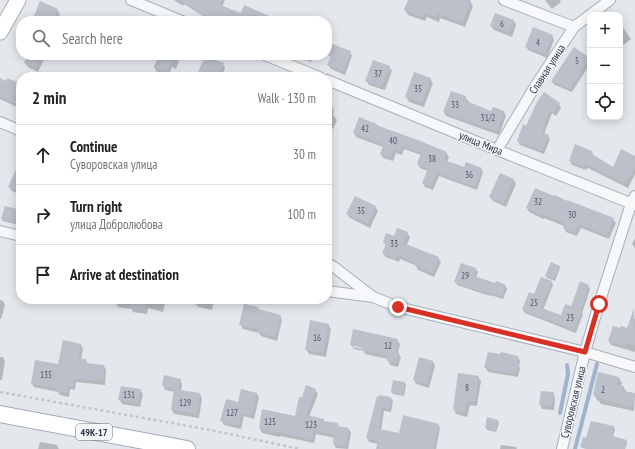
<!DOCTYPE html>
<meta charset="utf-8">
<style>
:root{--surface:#fff;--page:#f2f2f2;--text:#222;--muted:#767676;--line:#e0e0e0}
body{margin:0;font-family:"PT Sans Narrow",sans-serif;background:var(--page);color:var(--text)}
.controls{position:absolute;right:12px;top:12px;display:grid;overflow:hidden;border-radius:8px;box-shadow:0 2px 10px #0003}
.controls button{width:36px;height:36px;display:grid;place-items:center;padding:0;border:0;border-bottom:1px solid var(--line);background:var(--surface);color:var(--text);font:20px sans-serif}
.stop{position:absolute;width:12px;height:12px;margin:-9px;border:3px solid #d93025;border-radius:50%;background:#fff}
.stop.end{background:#d93025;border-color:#fff;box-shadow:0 1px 4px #0008}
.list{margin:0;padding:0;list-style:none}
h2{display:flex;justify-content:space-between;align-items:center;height:52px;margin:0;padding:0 16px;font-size:17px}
h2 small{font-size:13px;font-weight:400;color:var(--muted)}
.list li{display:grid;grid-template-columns:26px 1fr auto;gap:12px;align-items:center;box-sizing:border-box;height:60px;padding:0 16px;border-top:1px solid var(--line)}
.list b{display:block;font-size:15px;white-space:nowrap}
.list p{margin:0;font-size:13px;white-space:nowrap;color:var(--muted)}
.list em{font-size:13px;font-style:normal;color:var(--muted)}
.icon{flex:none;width:22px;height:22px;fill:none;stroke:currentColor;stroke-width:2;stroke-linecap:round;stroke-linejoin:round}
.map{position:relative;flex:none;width:635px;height:449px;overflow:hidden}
.search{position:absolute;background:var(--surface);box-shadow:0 2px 10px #0003;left:16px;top:16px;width:316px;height:44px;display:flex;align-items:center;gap:10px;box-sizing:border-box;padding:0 14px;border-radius:16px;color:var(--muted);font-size:15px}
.panel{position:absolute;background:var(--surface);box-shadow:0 2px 10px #0003;left:16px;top:72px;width:316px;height:232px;border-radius:16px}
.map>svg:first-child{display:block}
.shadow{fill:#0003;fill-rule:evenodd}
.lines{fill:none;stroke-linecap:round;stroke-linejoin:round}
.stream{stroke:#9fb4cc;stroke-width:4}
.building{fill:#bbc0ca}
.street-casing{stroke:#a9aeb7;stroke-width:12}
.secondary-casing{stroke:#a9aeb7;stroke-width:17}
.primary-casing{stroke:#a3abb8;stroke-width:18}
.path{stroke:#c2c5cb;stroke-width:2.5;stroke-dasharray:3 3;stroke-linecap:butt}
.street{stroke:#f7f8fa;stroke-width:10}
.secondary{stroke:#fff;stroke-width:15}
.primary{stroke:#fff;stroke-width:16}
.route{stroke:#d93025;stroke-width:5}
.labels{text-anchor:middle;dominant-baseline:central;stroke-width:3;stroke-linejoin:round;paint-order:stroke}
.number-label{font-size:9px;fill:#4f5766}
.shield{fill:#f4f6f9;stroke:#676e7b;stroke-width:1}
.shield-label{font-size:10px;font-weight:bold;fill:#2b3445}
.street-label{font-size:11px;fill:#2b3445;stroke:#f4f6f9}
</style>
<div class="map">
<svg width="635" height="449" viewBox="0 0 635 449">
<rect width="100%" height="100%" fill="#e4e7ec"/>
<g class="shadow">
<polygon points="174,0 225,0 222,7 241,14 278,21 211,21 184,4 183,6"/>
<polygon points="409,0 467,0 470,1 473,6 465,27 440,18 439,22 427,17 425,21 408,15 405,10"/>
<polygon points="545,0 560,0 561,2 552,9"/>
<polygon points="41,2 57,10 60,14 56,21 32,21"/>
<polygon points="496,14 514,21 516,25 512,37 494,30 491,26"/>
<polygon points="98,16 108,21 96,21"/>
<polygon points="620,23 631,39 620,48"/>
<polygon points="552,36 554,40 547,58 528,50 526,46"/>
<polygon points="21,45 21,55 46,55 38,72 28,67 25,63 28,58 21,55 18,51"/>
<polygon points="350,52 352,56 345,75 331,69 328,65 331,58 329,55"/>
<polygon points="144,55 181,55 176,69 172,67 169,76 156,71 154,67 157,60"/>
<polygon points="294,55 313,55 311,62"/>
<polygon points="590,58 590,64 572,92 555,85 552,82"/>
<polygon points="223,64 225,68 222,77 199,77"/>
<polygon points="389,66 392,71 385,90 369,85 366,80"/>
<polygon points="248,73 256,77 246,77"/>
<polygon points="430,79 433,83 424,107 409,102 406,97"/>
<polygon points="7,82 16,83 19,88 17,90 21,92 21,109 0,99 0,83"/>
<polygon points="451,92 466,98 469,102 468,103 492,112 493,108 504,112 506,116 499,135 446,116 444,112"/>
<polygon points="539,101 559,104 561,108 556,116 552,113 544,134 548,135 550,139 544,154 520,145 518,141 527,127"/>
<polygon points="327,105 332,107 334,111 333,115 337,120 333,129 327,127"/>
<polygon points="376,124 377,127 446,153 449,157 447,162 465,168 481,169 483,172 477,190 439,176 433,190 425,187 423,183 428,171 420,168 418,164 421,155 404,149 402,155 396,153 393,161 383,158 381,154 383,147 356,137 354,133"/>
<polygon points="592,152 594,157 613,168 635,157 635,174 628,188 588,168 586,170 572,165 570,161"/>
<polygon points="21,168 21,195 12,191 9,187"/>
<polygon points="513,179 516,184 506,207 493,201 490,197"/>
<polygon points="555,197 613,219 616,223 609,239 581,228 577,236 566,232 564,228 564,226 544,218 543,219 529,212 527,208"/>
<polygon points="375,207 378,211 370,228 350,218 347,214"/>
<polygon points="21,211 21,220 19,225 3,221 2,219"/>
<polygon points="327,216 330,220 327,227"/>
<polygon points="407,233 410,237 407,245 438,258 441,262 434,277 418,270 415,265 400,259 399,262 386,257 383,253 386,246 384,242"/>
<polygon points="635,238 635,248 632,244"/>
<polygon points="559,266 560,268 555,281 547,278 546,276"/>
<polygon points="21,268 21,286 19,285 17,281"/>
<polygon points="476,269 478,272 476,278 496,284 505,285 507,289 503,299 490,295 490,296 457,285 456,282"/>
<polygon points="552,282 553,285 543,310 562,317 588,286 590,289 587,298 587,299 582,313 583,314 576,333 525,313 523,310 535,295"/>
<polygon points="116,299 166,299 163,312 148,308 147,314 133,312 132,309 118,307 116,303"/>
<polygon points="196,299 214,299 212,310 198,307 195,303"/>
<polygon points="0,300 3,301 5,305 1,319 0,319"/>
<polygon points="258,308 259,310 280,316 282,320 277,341 261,336 259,333 243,329 240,324"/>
<polygon points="632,318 635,319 635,352 611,345 609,341 613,327 621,329 627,329"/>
<polygon points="328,325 331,329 326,357 309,354 306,349"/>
<path d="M354 330 397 340 400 344 398 353 401 357 398 367 390 365 388 359 365 354 364 351 354 349 351 345ZM353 345 367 348V350L353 347Z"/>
<polygon points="81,345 83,349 81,360 86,360 88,364 104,366 106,370 105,385 76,382 75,390 70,389 69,397 60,395 58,392 34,387 32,383 59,365"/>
<polygon points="0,357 3,357 5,361 2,380 0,380"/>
<polygon points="518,357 520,361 519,366 520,368 518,377 488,372 486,368"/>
<polygon points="433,361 435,366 429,388 416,384 414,380"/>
<polygon points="478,377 481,381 477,406 470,405 467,417 456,414 454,409"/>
<polygon points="619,378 622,383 621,386 623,387 627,392 635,394 634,411 601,404 599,401 597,400 594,395"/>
<polygon points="180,380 182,384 181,391 200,394 202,399 199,418 174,414 172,410 175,392 165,390 163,385"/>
<polygon points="405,383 406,385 404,396 393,394 392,392"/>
<polygon points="140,390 143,394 140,407 122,404 119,399"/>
<polygon points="315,390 318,394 309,417 323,420 325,422 338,424 339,427 349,429 351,433 348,449 336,448 334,444 335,438 316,434 314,443 280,436 280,437 262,433 260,429 263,411 296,417 302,398"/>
<polygon points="553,393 555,398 554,410 542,409 540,404"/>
<polygon points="257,394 259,398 254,419 244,416 241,429 224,425 221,420 238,404"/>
<polygon points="378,397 391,398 393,401 391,412 384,411 381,431 400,434 438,425 440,428 436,449 377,449 378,444 369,442 367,438"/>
<polygon points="498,421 499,423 496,432 487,430 486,428"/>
<polygon points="614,427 615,429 613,437 626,441 627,443 625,449 593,449"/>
<polygon points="40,442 57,445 59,449 38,449"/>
<polygon points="501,445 516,447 517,449 500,449"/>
</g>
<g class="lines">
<g class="stream">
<polyline points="560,413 568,374 567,365"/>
<polyline points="575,449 597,364"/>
</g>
</g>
<g class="building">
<polygon points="180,0 222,0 220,5 241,13 244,5 281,21 217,21 208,18"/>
<polygon points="408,0 471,0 462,23 437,13 436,17 424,13 422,17 404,10"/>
<polygon points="40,1 58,9 53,21 44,21 34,16"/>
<polygon points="495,13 514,20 509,33 490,26"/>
<polygon points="533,27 553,35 545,54 525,47"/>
<polygon points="332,44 351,51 343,71 327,65 331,56 328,55"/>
<polygon points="574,47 590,58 570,89 551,81"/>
<polygon points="28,55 42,55 35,68 24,63"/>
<polygon points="162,55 174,55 167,73 156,68"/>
<polygon points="205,56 224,63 218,77 196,77"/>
<polygon points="373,60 390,66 382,87 365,81"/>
<polygon points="414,72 431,78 422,103 405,97"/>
<polygon points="0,78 6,81 7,78 17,82 14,88 21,91 21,106 0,97"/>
<polygon points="451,91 466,96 466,101 491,111 493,107 504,111 497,132 443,112"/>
<polygon points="544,92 560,103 553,113 550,110 542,132 549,135 542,151 517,141 523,124 526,126 538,100"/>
<polygon points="359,117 377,124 376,125 418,140 447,152 444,160 464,167 466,162 482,168 475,187 437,173 431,187 422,183 428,169 417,164 421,153 402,146 400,152 394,149 391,158 380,154 383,146 380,145 381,144 353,133"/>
<polygon points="575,144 592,151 592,154 613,167 621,149 635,156 635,166 626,184 585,164 584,167 569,161"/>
<polygon points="21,159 21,192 8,187"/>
<polygon points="500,173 514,179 503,203 489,197"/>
<polygon points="535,188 554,196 555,195 567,201 567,200 614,218 607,236 579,224 575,233 563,228 564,223 542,214 541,215 526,208"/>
<polygon points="355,196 376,206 368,224 346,214"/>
<polygon points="5,206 21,210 21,216 19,224 1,219"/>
<polygon points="397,228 408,232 403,243 439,257 432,273 414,265 415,263 398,255 396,259 382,253 386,244 383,242 386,233 394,236"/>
<polygon points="551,262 560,266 554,279 545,276"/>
<polygon points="461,263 476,268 474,276 495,283 496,281 506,285 502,297 489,292 488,294 454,282"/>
<polygon points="541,277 552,281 541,308 561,315 565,304 571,306 580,281 589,285 585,294 586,295 581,310 582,310 574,330 522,310 529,292 534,294"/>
<polygon points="132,299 147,299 145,311 130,308"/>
<polygon points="244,304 258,307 258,309 281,315 275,337 257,332 258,329 239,325"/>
<polygon points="634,308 635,346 626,343 625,347 608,341 613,326 620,328 621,326 627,328"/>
<polygon points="310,320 329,324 323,353 305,350"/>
<polygon points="353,329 398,339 395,351 399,352 396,363 387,361 388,356 361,350 362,348 350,345"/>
<polygon points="63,340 81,344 78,358 86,359 86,363 104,365 103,381 74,379 73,387 68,386 67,393 57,391 57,388 31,384 35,360 58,364"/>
<polygon points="488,352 500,354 501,352 518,356 517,363 518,363 516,374 484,368"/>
<polygon points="419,357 433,361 427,384 413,380"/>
<polygon points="598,372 619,377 617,385 624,386 623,391 635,393 632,407 597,398 597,396 593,395"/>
<polygon points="458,373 479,376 475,402 468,401 465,413 453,410"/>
<polygon points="164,375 181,379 178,390 162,386"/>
<polygon points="393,380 405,382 403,395 391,392"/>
<polygon points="306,385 316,389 306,415 324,419 324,421 338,423 338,426 349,428 346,446 333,444 334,435 314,430 312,440 278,432 278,433 259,429 262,409 295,416 299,397 302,397"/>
<polygon points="121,386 141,389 138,403 118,400"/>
<polygon points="174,389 200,393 197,414 171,410"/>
<polygon points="241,389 257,393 252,415 242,413 238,426 220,421 226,399 238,402"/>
<polygon points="541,391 554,392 552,406 539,405"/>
<polygon points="379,395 391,397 389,409 382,407 379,429 399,433 403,415 439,424 434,449 376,449 378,441 366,438 377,396 379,397"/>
<polygon points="487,417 498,420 496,431 485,428"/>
<polygon points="591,421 614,426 612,436 627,440 624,449 586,449 580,447 583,437 586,438"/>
</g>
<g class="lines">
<defs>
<g id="street">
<polyline points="131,0 182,21"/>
<polyline points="504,0 574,27"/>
<polyline points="265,55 319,77"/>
<polyline points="327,80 497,150 635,205"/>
<polyline points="0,122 21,131"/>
<polyline points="497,150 534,88 574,27 610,0"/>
<polyline points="0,231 21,236"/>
<polyline points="327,263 334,267 373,297"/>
<polyline points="327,291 373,297 398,307 585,352 635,367"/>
<polyline points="562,449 585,352 599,304 631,204 635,196"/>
</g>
<polyline id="secondary" points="0,32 18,0"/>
<polyline id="primary" points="0,414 187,449"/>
</defs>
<use href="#street" class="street-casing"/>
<use href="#secondary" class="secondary-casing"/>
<use href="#primary" class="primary-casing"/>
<polyline class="path" points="0,392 210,430 300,449"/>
<use href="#street" class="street"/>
<use href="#secondary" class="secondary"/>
<use href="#primary" class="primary"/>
</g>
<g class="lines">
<polyline class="route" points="398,307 585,352 599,304"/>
</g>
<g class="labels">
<g class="number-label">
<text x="502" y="23">6</text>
<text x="538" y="42">4</text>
<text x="577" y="60">5</text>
<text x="378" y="73">37</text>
<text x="418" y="88">35</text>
<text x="455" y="104">33</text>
<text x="488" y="117">31/2</text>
<text x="365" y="128">42</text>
<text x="393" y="140">40</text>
<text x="432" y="158">38</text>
<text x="469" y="174">36</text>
<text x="538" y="201">32</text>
<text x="361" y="210">35</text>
<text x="572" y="214">30</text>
<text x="394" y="243">33</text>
<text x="465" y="275">29</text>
<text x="534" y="302">25</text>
<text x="570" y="317">23</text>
<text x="317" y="337">16</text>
<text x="388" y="345">12</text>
<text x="46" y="374">135</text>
<text x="467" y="387">8</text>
<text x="603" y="389">2</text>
<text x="129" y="394">131</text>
<text x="185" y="402">129</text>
<text x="232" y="412">127</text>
<text x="270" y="421">125</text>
<text x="311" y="424">123</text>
</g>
<rect class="shield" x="76" y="424" width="36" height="16" rx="3"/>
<g class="shield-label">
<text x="94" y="432">49К-17</text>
</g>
<g class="street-label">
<text transform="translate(547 69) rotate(-57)">Славная улица</text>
<text transform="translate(481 143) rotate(22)">улица Мира</text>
<text transform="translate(573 402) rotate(-76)">Суворовская улица</text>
</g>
</g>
</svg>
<div class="controls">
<button>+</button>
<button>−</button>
<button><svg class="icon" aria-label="locate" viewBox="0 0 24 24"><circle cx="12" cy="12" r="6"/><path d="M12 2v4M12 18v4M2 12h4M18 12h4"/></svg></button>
</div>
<div class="stop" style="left:599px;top:304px"></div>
<div class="stop end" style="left:398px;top:307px"></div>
<div class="search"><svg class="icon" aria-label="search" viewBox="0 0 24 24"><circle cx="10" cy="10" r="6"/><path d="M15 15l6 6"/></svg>Search here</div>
<section class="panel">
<h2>2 min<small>Walk · 130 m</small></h2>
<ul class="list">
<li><svg class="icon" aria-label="ahead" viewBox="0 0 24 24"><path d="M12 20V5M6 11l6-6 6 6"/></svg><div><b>Continue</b><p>Суворовская улица</p></div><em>30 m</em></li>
<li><svg class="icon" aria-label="right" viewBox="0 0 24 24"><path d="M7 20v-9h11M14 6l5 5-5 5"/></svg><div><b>Turn right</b><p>улица Добролюбова</p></div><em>100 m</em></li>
<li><svg class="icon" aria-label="arrive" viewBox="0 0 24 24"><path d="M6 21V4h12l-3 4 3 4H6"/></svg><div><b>Arrive at destination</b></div></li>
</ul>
</section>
</div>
